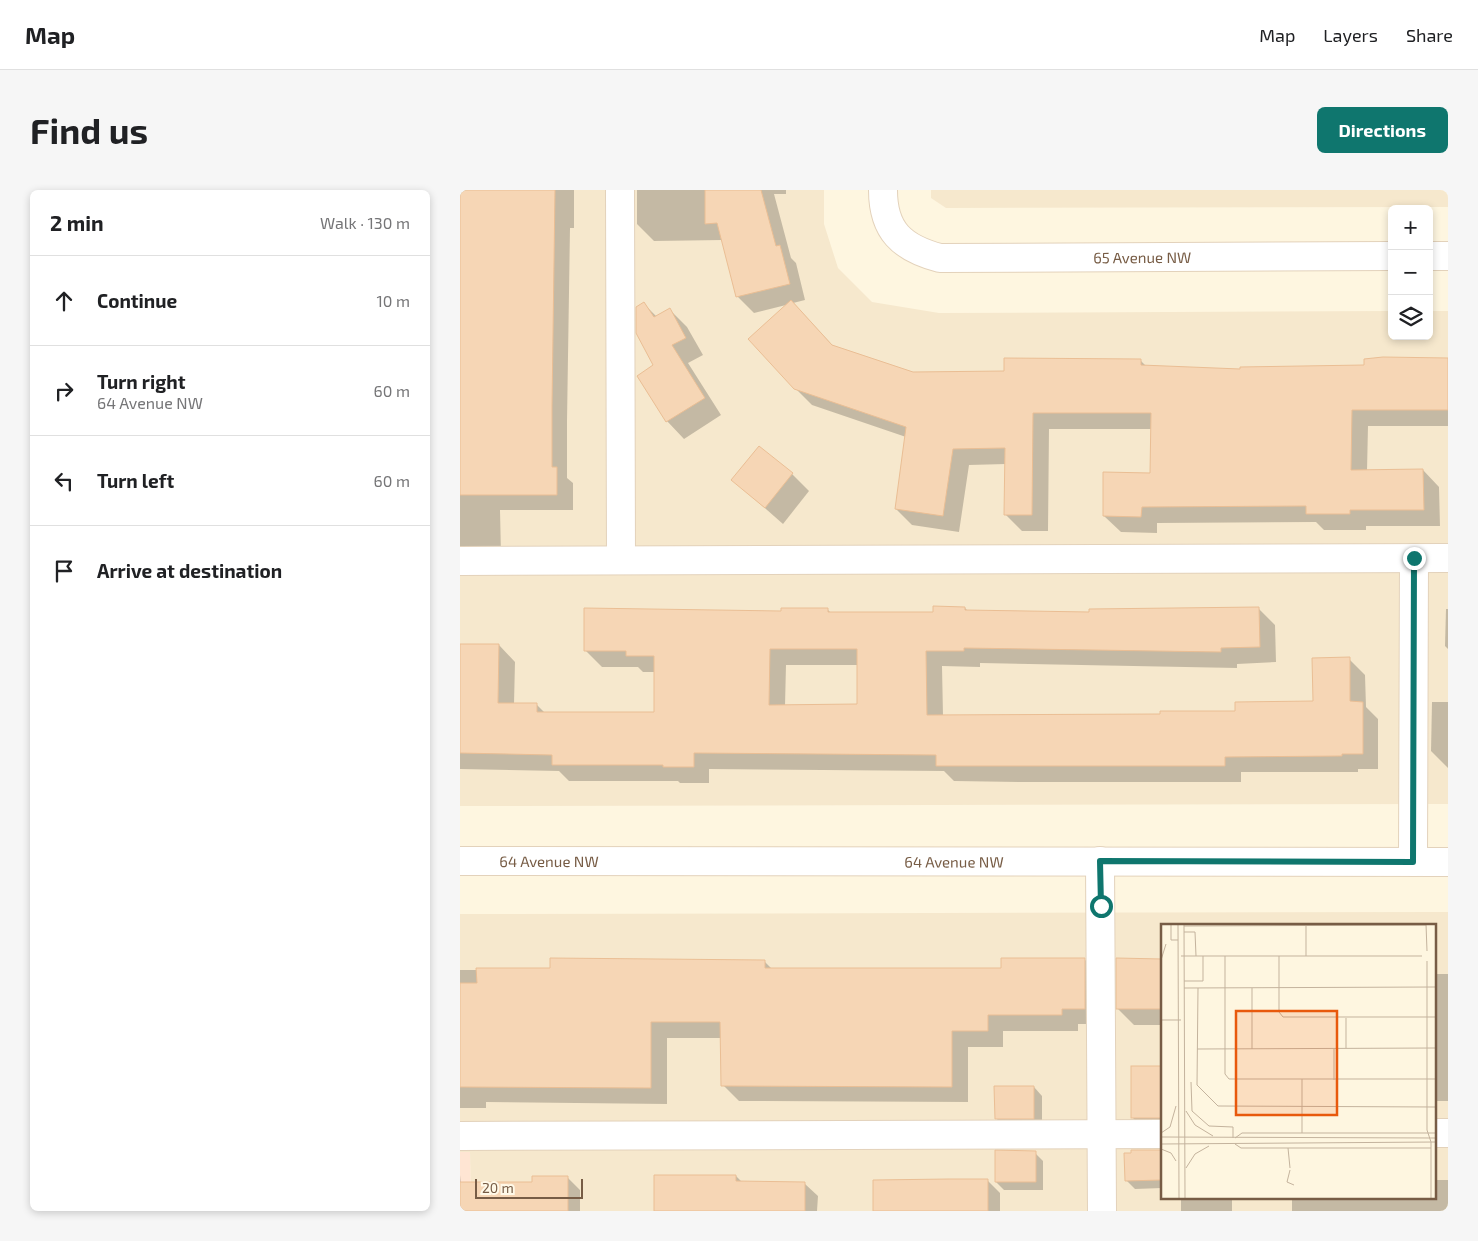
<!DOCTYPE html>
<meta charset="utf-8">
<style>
:root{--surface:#fff;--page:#f6f6f6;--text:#202124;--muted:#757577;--line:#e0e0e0;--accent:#0f766e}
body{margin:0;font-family:"Exo 2",sans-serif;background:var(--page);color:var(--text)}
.controls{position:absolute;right:15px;top:15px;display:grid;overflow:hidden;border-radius:8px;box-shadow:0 2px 8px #0003}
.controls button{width:45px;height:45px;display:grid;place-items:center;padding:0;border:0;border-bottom:1px solid var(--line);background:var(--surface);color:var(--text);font:25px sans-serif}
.scale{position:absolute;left:15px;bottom:12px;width:108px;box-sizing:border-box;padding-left:5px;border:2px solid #775c45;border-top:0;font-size:14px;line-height:18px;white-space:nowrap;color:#775c45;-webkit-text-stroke:4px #fff9e8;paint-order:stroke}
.stop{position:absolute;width:15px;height:15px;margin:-11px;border:4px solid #0f766e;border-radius:50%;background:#fff}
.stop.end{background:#0f766e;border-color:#fff;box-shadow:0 1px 5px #0008}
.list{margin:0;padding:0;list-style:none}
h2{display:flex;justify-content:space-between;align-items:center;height:65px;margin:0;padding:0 20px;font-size:21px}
h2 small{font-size:16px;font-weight:400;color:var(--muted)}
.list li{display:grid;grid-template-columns:32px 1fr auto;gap:15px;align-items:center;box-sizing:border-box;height:90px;padding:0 20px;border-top:1px solid var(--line)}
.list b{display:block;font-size:19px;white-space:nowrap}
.list p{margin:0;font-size:16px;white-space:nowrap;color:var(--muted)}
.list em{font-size:16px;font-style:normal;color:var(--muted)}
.icon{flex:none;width:28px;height:28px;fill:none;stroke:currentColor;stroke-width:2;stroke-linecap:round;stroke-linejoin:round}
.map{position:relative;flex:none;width:988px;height:1021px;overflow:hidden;border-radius:8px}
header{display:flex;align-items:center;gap:30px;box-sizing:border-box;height:70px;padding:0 25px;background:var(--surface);border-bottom:1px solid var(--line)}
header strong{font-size:24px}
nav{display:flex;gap:28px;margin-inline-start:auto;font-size:18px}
.intro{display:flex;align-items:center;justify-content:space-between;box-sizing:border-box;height:120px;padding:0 30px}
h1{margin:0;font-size:35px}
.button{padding:12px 22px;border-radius:8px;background:var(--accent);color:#fff;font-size:18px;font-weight:700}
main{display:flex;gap:30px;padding:0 30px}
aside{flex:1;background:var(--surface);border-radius:8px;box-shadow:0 2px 8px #0003}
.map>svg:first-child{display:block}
.residential{fill:#f6e8cd;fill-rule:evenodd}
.commercial{fill:#ffe5d3}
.shadow{fill:#0003;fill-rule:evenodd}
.building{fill:#f6d6b5;stroke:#eabe94;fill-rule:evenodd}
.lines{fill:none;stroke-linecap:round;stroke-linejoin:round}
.minor-casing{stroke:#e3d2bb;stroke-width:30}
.minor{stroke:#fff;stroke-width:28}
.route{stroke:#0f766e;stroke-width:6}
.labels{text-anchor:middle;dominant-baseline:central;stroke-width:4.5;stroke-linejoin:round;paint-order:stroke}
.street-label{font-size:15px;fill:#775c45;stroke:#fff9e8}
.inset-road{fill:none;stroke:#c4b39d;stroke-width:1}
.view{fill:#e8590c;fill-opacity:0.15;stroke:#e8590c;stroke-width:2.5}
.inset-edge{fill:none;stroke:#775c45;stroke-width:2.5}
</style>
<header>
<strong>Map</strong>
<nav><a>Map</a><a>Layers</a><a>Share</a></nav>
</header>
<div class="intro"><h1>Find us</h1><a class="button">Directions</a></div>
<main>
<aside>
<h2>2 min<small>Walk · 130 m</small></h2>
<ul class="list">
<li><svg class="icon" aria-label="ahead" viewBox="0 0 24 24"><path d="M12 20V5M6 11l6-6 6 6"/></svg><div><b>Continue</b></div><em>10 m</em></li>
<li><svg class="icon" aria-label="right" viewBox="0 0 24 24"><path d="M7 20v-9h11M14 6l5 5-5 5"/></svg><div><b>Turn right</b><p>64 Avenue NW</p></div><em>60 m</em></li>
<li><svg class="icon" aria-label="left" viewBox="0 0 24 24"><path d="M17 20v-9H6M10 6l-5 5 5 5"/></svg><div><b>Turn left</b></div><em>60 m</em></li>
<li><svg class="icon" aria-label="arrive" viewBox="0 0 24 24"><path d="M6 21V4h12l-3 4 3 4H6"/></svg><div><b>Arrive at destination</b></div></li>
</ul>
</aside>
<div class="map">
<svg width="988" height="1021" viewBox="0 0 988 1021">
<rect width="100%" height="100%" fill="#fef6e0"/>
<g class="residential">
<polygon points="0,0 364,0 364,34 378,78 412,112 479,123 932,121 932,146 969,146 969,121 988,121 988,614 0,616"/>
<polygon points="471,0 988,0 988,17 486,18 471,8"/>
<path d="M988 722V1021H11L10 962H0V724ZM702 735H974V1007H702Z"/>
</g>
<polygon class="commercial" points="0,962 10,962 11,1021 0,1021"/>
<g class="shadow">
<polygon points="0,0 114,0 114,38 110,38 107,232 107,288 113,293 113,320 40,320 41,365 0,366"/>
<polygon points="177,0 326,0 326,4 314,4 331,68 336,73 345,110 333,113 374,157 452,183 545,182 681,171 687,177 781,181 905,177 923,168 988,169 988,236 908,236 907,281 963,280 979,297 980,336 906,336 906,340 864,340 856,332 697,333 697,343 661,342 644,326 691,284 692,239 589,239 588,341 562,341 545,324 546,274 509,275 499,342 452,335 436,319 446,247 352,215 335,198 326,115 294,123 278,107 263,50 194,51 177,34"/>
<polygon points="184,114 197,127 210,120 227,137 243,165 228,173 261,225 224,249 207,231 178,187 195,176"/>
<polygon points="332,284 349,301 323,334 273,290"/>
<path d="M505 418 508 421 630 423 798 418 815 435 816 472 777 474V478L520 473V477L482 476 483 526 701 525 776 522 854 512 889 469 905 485 906 517 918 529V579H898V582H781V592H561L494 591 484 581 249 579V593H220L218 591H109L99 581 0 579V455H39L55 472 54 514 77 515 85 523H196L195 482H183L178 477H142L125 460 322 422 367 419 371 423H474ZM326 475H398V515L325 516Z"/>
<polygon points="986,419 988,419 988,459 985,456"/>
<polygon points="972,512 988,512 988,578 971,561"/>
<polygon points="91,769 304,771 313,780 543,779 624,769 641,785 641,834 618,834 618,841 543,841 543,857 508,857 508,912 279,911 263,895 262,848 207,848 207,914 26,912 26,918 0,918 0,780 91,780"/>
<polygon points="657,769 702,769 702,835 674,835 658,819"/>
<rect x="974" y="784" width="14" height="127"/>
<polygon points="702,877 702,946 690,945 673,928"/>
<polygon points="574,897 582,906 582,937 544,937 536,928"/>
<polygon points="702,960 702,998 675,999 666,990 673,961"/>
<polygon points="575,963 583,971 583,1000 544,1000 536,992"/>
<polygon points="0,985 1,994 74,994 108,988 120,1000 120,1021 0,1021"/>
<polygon points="276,986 283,993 345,994 358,1006 357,1021 195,1021"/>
<polygon points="527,990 540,1003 540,1021 414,1021"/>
<polygon points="974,990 988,990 988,1021 832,1021 832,1007 974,1007"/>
<rect x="721" y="1007" width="51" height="14"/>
</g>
<g class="building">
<polygon points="0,0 95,0 92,216 92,277 97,277 97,305 0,305"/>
<polygon points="245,0 301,0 316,56 320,55 330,94 276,107 257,33 245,34"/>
<polygon points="331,110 372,155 453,182 544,181 544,168 681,169 681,175 780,179 780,177 904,175 904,169 923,167 988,168 988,220 892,220 891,280 963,279 964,320 890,320 890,324 846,324 846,316 682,317 681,327 643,326 643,282 690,283 691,223 573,223 572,325 544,325 545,258 493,259 483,326 435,319 446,237 334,199 288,149"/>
<polygon points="184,112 194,127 210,118 226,148 212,155 245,208 206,232 177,186 193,175 176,143 176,117"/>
<polygon points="299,256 333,283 305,318 271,290"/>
<path d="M473 416 505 417V420L629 422V419L799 417 800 457 761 458V462L504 458V461H466L467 525 700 524V521H775V512L853 511 852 468 890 467V511L903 512V564H882V566L765 567V576H476V565L234 563V577H203V575H92V565L0 563V454H39L38 513H77V522H194V466H166V461H124V418L321 421V418H368V422H473ZM310 459H397V514L309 515Z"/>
<polygon points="90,768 305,770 305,778 541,778 541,768 625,768 625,819 602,819 602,825 528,825 528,841 492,841 492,897 261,896 260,832 191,832 191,898 0,897 0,793 17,793 16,778 90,778"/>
<polygon points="656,768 702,769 702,819 656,819"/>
<rect x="671" y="876" width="31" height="52"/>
<polygon points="534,896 574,896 574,929 535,929"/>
<polygon points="535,960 576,961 576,992 535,992"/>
<polygon points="671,960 702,960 702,990 665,991 664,963 671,963"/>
<polygon points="194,985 276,985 276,991 345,992 345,1021 194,1021"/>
<polygon points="72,986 108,986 108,1021 0,1021 0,992 72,992"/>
<polygon points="489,989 528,989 528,1021 413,1021 413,990"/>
</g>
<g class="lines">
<defs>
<g id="minor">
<polyline points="160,0 161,370"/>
<path id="s1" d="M423 0C423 41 442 58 480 68L932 66"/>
<polyline points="969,66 988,66"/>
<polyline points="0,371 988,368"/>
<path id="s2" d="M0 671 988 672"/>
<polyline points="640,671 642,1021"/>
<polyline points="953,672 954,368"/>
<polyline points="974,943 988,943"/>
<polyline points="0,946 702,944"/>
</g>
</defs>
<use href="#minor" class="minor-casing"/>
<use href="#minor" class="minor"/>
</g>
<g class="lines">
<polyline class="route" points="641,716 640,671 953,672 954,368"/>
</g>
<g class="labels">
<g class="street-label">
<text stroke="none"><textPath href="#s1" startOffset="300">65 Avenue NW</textPath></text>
<text stroke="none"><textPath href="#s2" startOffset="89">64 Avenue NW</textPath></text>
<text stroke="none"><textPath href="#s2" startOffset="494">64 Avenue NW</textPath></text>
</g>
</g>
<g transform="translate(701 734)">
<rect width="275" height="275" fill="#fef6e0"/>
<path class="inset-road" d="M10 0V16H17M17 0 18 275M23 0 24 275M265 0 266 27M145 1V32M23 2 265 1M23 8H34L35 32M20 32H261M64 32V150L68 155H275M118 32V88L122 93H275M0 36 5 20M266 37V206L270 218V275M23 57H42V32M23 64 275 63M37 64 36 161 57 182 275 183M91 64V125M185 94V124M0 96H20M0 122V142M36 125 275 124M141 155V209M173 156V125M30 158 31 187 48 202 72 203V214M25 187 34 201 52 212M0 209 9 203 15 182M0 213 275 214M74 214 81 209H275M0 220 275 218M74 220 80 224H270M127 224 129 244M0 225 10 229 15 237M25 244 34 230 48 222M129 246 126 258 133 261"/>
<path class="view" d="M75 87H176V191H75Z"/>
<rect width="275" height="275" class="inset-edge"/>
</g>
</svg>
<div class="controls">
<button>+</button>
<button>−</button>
<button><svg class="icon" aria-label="layers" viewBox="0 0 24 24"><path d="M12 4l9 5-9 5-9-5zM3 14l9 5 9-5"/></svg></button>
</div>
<div class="scale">20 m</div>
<div class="stop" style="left:641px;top:716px"></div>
<div class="stop end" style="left:954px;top:368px"></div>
</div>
</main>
